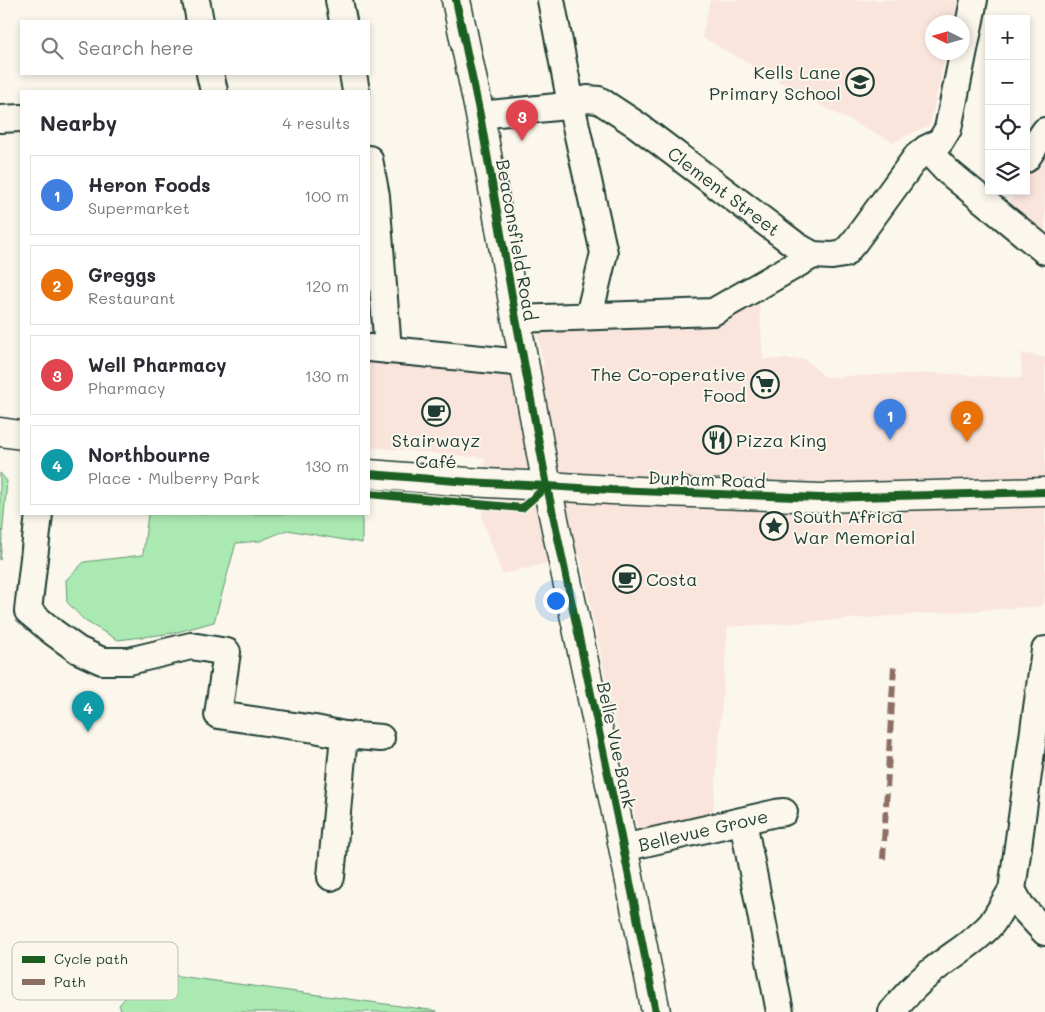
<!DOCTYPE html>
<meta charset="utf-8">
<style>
:root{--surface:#fff;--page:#f2f2f3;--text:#2b2b33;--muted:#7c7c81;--line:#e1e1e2;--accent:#1f3d34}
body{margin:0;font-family:Mali,sans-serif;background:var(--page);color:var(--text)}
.controls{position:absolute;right:15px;top:15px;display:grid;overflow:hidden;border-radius:0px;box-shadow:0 2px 8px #0003}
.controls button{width:45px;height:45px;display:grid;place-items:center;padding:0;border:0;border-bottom:1px solid var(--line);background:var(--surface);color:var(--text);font:25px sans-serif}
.compass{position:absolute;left:925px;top:15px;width:45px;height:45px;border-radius:50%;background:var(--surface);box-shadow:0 2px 8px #0003;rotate:275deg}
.you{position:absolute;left:555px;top:600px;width:18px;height:18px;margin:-12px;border:4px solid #fff;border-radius:50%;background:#1a73e8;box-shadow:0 0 0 8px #1a73e833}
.badge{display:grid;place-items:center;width:32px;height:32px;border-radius:50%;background:var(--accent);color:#fff;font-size:16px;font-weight:700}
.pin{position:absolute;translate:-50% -41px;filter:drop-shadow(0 1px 2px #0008)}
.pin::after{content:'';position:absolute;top:26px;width:18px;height:15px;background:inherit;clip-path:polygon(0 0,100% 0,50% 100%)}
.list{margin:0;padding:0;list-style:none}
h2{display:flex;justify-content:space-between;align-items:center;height:65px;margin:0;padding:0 20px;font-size:21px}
h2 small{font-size:16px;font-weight:400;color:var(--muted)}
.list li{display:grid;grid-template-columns:32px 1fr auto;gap:15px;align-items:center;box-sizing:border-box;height:80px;margin:0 10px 10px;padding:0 10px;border:1px solid var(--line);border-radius:0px}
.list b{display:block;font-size:19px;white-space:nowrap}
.list p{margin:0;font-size:16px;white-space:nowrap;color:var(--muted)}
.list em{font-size:16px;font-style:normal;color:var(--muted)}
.icon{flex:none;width:28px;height:28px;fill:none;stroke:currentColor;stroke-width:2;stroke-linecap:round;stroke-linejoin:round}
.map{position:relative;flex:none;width:1045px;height:1012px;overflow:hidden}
.search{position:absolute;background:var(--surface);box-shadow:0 2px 8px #0003;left:20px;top:20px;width:350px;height:55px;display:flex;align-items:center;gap:12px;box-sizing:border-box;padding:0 18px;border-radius:0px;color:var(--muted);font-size:19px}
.panel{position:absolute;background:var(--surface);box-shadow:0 2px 8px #0003;left:20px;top:90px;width:350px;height:425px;border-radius:0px}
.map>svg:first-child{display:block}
.built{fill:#fae5dd}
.green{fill:#aaeab2;stroke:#649473}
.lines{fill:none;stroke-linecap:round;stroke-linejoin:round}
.minor-casing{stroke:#1f3d34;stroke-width:30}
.tertiary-casing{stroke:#1f3d34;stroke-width:31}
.primary-casing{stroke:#1f3d34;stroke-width:31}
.minor{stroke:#fbf7ec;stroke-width:26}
.tertiary{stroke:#fbf7ec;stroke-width:28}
.primary{stroke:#fbf7ec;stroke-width:28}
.quiet{stroke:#8d6e63;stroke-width:6;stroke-dasharray:12 6;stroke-linecap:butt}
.cycleway-casing{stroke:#fbf7ec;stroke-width:11}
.cycleway{stroke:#1b5e20;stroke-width:8}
.labels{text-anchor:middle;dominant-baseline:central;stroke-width:4;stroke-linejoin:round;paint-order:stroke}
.poi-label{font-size:18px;fill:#1f3d34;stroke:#fbf7ec;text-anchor:start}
.street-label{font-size:18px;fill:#1f3d34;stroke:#fbf7ec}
.key{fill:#fbf7ec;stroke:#b9bfb5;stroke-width:1}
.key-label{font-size:14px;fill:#1f3d34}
</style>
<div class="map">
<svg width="1045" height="1012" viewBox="0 0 1045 1012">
<rect width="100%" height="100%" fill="#fbf7ec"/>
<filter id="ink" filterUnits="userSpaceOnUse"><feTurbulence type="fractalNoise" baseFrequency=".02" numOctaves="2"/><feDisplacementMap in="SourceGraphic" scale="10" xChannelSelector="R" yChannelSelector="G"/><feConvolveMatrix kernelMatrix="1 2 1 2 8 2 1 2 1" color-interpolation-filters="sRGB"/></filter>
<g filter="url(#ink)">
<g class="built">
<polygon points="710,0 958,0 953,22 932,22 932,52 946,53 930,125 893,142 833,112 702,37"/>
<polygon points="1045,148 1045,235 1009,203 1017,191 1026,191 1026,177"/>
<polygon points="759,297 763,359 805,359 825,377 931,373 1022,378 1021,353 1045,357 1045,595 1043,606 728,627 713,815 638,831 580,556 502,574 482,518 485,458 369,447 369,353 503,362 544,366 535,324 705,326"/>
</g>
<g class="green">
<polygon points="0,473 7,481 0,560"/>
<polygon points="148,514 362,514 362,543 287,530 260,541 236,543 214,622 174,633 118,640 85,621 67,602 66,580 84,562 143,555"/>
<polygon points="171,975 437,1011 437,1012 122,1012 119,1005 141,980"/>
</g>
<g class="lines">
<defs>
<g id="minor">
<polyline points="196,0 200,21"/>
<polyline points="339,0 343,21"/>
<polyline points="551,0 571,104 604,253 589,316"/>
<polyline points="210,74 214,91"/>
<polyline points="353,74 356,91"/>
<polyline points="480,115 566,106 587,99 599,100 637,125 797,246 813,255 832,256 844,254 855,241 917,156 926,149 940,142 948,129 974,0"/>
<polyline points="0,119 21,118"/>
<polyline points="926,149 946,170 1045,251"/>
<polyline points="369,159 376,196 388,350"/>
<polyline points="1026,159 1045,131"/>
<polyline points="516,319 713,312 813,255"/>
<polyline points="369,348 524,363"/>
<polyline points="39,514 28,611 53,632 78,650 102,661 129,661 191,646 227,652 218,715 315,729 344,735 381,738"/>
<polyline points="743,821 780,1012"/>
<polyline points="623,848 776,813 784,812"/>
<polyline points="331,877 344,735"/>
<polyline points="1012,890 1021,906 1045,932"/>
<path d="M892 1012C904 997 917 983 932 971 950 956 977 941 992 923 999 913 1005 901 1012 890L1045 650"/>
</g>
<polyline id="tertiary" points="456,0 480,115 516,319 547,486 617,817 656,1012"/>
<g id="primary">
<polyline points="0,432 21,435"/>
<polyline points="369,474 468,482 547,486 612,490 821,498 1045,492"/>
</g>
</defs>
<use href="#minor" class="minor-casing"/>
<use href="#tertiary" class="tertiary-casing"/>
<use href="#primary" class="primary-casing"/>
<use href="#minor" class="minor"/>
<use href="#tertiary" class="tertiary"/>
<use href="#primary" class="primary"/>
<polyline class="quiet" points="883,859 894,666"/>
<defs>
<g id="cycleway">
<polyline points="456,0 480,115 516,319 547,486 617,817 656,1012"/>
<polyline points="369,474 468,482 547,486 612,490 821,498 1045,492"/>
<polyline points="369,494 522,508 547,486"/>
</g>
</defs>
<use href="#cycleway" class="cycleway-casing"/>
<use href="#cycleway" class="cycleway"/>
</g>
</g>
<defs>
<symbol id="school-ring" viewBox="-11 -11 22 22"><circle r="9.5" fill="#fbf7ec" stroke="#1f3d34" stroke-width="1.5"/><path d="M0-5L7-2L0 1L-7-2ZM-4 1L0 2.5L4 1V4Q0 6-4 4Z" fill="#1f3d34"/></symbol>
<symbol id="supermarket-ring" viewBox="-11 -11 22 22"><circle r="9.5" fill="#fbf7ec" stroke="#1f3d34" stroke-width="1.5"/><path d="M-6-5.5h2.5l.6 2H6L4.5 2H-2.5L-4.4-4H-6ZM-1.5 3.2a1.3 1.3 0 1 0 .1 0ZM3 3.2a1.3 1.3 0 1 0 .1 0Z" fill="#1f3d34"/></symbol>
<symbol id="cafe-ring" viewBox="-11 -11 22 22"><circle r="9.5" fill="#fbf7ec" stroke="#1f3d34" stroke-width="1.5"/><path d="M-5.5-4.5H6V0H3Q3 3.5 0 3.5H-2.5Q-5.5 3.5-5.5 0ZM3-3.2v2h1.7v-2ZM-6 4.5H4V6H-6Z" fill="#1f3d34"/></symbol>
<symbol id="restaurant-ring" viewBox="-11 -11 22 22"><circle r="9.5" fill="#fbf7ec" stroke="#1f3d34" stroke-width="1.5"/><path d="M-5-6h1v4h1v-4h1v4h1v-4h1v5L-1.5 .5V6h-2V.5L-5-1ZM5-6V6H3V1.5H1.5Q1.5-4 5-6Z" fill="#1f3d34"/></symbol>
<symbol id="sight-ring" viewBox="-11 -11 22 22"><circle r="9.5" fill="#fbf7ec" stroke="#1f3d34" stroke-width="1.5"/><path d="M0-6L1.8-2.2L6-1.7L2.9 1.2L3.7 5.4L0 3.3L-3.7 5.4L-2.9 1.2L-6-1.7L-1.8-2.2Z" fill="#1f3d34"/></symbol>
</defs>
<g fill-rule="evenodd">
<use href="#school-ring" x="844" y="66" width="32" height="32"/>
<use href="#supermarket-ring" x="749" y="368" width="32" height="32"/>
<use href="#cafe-ring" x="420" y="396" width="32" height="32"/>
<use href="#restaurant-ring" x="701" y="424" width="32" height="32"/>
<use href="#sight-ring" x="758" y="510" width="32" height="32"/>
<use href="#cafe-ring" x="611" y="563" width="32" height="32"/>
</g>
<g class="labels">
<g class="poi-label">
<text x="841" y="72" text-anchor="end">Kells Lane<tspan x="841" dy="21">Primary School</tspan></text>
<text x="746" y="374" text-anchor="end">The Co-operative<tspan x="746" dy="21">Food</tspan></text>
<text x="436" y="440" text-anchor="middle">Stairwayz<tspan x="436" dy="21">Café</tspan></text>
<text x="736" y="440">Pizza King</text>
<text x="793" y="516">South Africa<tspan x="793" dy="21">War Memorial</tspan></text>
<text x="646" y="579">Costa</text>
</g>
<g class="street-label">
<text transform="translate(724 191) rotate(37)">Clement Street</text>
<text transform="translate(517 240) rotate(80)">Beaconsfield Road</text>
<text transform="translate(707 479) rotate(2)">Durham Road</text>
<text transform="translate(617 745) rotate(78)">Belle Vue Bank</text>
<text transform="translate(703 830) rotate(-13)">Bellevue Grove</text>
</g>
</g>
<rect x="12" y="942" width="166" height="58" rx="8" class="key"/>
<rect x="22" y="956" width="23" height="7" fill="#1b5e20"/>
<rect x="22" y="979" width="23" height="6" fill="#8d6e63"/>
<g class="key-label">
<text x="54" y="964">Cycle path</text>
<text x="54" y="987">Path</text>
</g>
</svg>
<div class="controls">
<button>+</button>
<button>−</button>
<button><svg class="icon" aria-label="locate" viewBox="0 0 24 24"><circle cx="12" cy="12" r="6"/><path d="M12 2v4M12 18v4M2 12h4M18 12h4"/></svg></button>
<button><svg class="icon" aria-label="layers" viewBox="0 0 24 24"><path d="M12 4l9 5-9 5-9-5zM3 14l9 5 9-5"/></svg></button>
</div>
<svg class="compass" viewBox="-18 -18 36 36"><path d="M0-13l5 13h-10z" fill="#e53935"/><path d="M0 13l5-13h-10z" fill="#7c7c81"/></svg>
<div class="you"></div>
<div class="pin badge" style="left:890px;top:440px;background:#3f7fe0">1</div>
<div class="pin badge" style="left:967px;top:442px;background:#e8710a">2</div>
<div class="pin badge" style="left:522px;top:141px;background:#e0444e">3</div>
<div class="pin badge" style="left:88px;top:732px;background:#0f9aa8">4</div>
<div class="search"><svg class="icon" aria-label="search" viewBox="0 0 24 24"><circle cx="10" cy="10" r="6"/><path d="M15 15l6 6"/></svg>Search here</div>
<section class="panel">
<h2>Nearby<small>4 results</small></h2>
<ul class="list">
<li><span class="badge" style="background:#3f7fe0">1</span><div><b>Heron Foods</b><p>Supermarket</p></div><em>100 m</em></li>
<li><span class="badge" style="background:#e8710a">2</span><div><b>Greggs</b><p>Restaurant</p></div><em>120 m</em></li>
<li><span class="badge" style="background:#e0444e">3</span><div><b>Well Pharmacy</b><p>Pharmacy</p></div><em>130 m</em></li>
<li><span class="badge" style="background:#0f9aa8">4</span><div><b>Northbourne</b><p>Place · Mulberry Park</p></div><em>130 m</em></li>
</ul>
</section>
</div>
